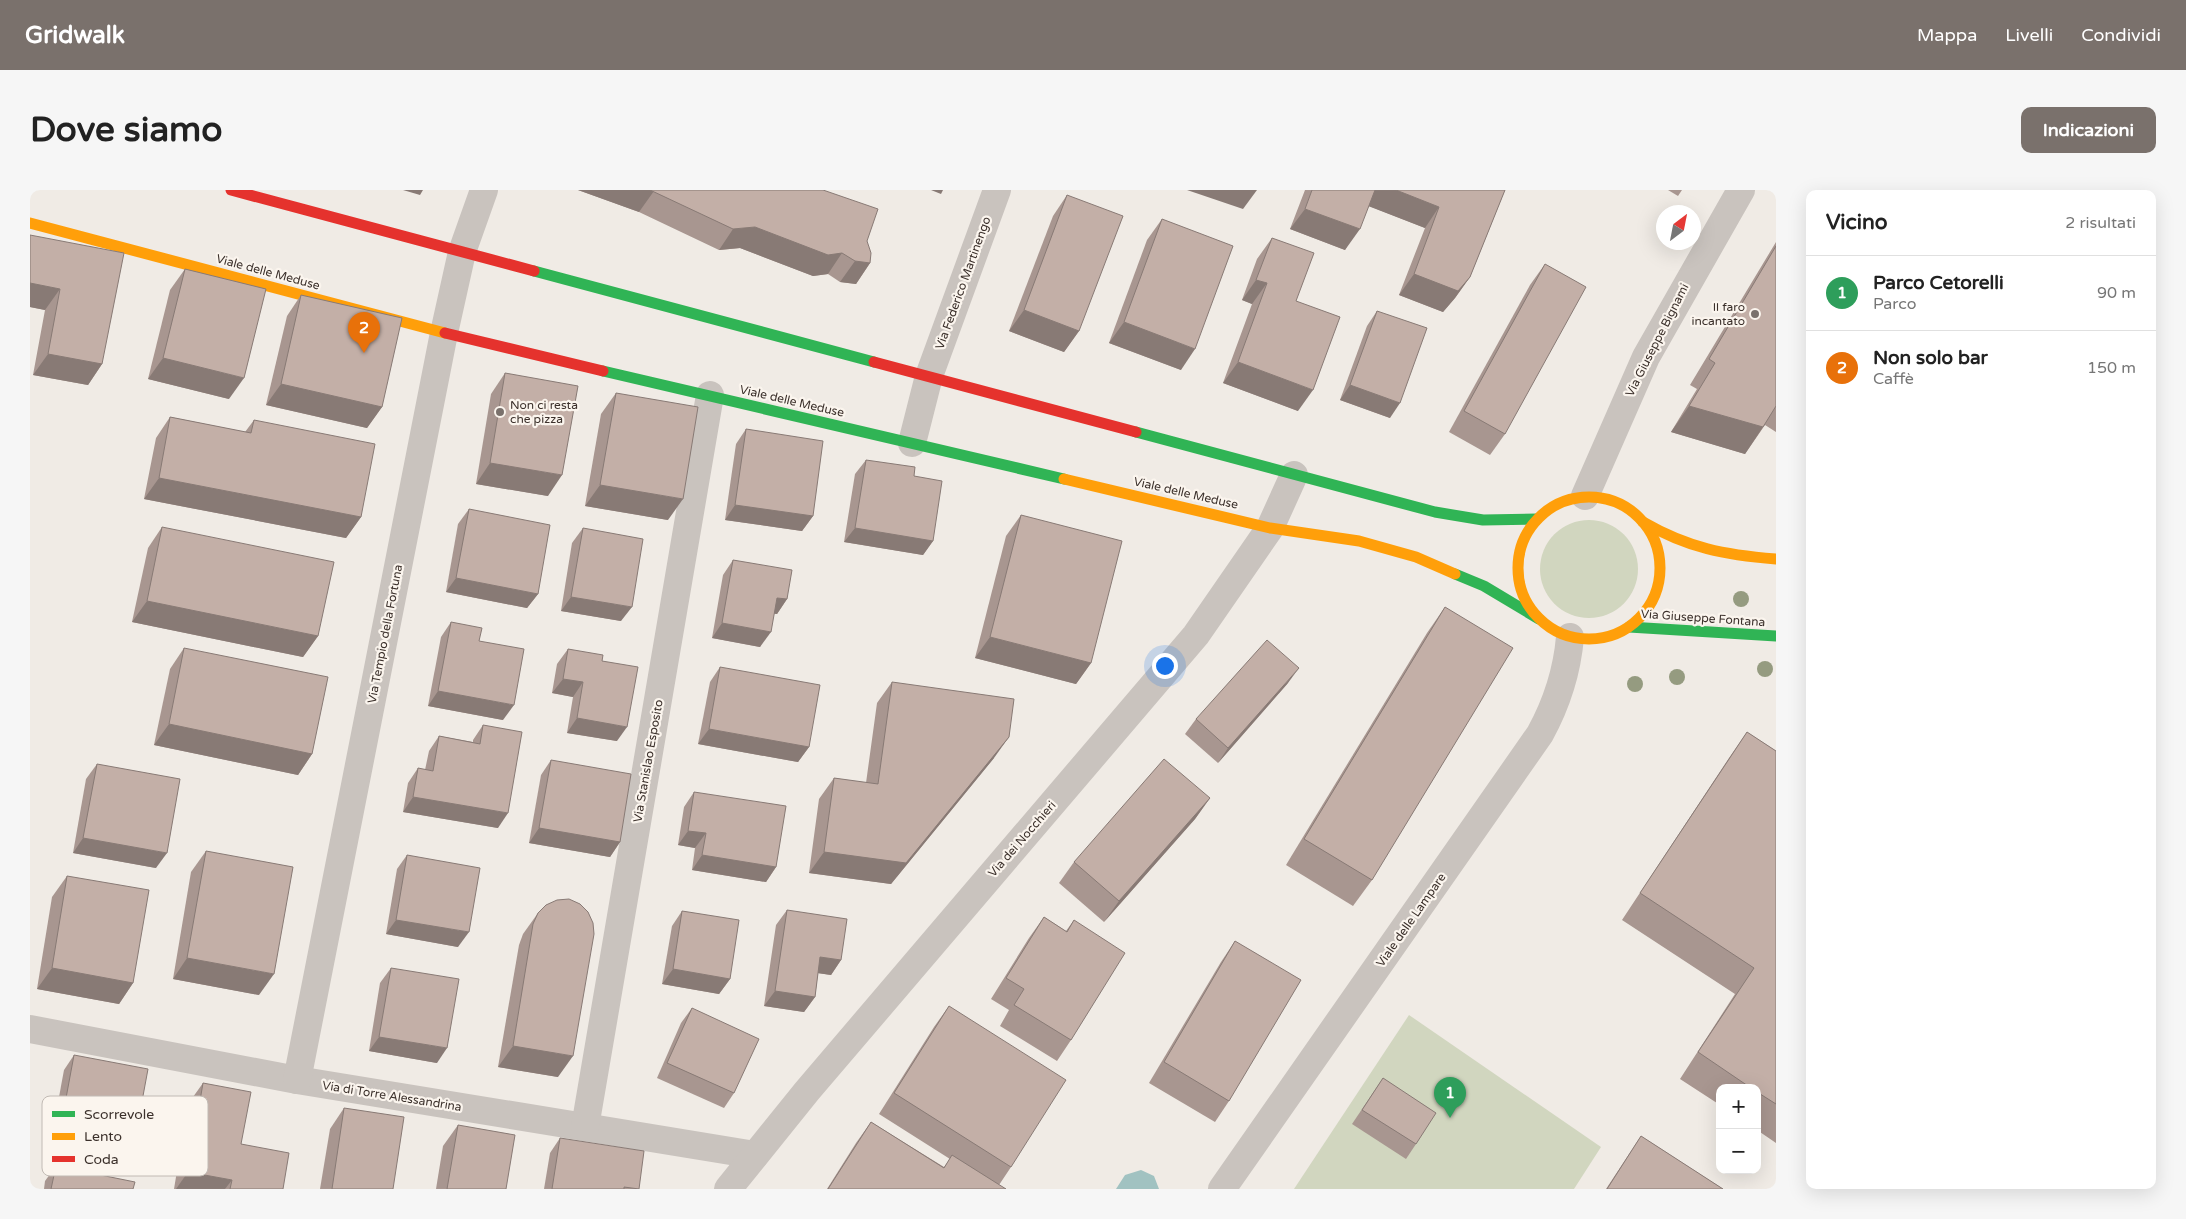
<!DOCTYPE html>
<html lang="it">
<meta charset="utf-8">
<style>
:root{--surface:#fff;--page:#f6f6f6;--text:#222;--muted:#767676;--line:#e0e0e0;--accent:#7a716c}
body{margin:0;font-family:"Varela Round",sans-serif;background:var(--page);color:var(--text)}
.controls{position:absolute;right:15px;bottom:15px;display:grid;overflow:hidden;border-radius:10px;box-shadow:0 5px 20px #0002}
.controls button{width:45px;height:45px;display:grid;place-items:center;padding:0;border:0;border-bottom:1px solid var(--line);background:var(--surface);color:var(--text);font:25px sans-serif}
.compass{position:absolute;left:1626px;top:15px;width:45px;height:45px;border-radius:50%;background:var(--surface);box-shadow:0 5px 20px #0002;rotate:32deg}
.you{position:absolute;left:1134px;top:475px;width:18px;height:18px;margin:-12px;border:4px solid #fff;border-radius:50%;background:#1a73e8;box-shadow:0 0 0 8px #1a73e833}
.badge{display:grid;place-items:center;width:32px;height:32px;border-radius:50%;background:var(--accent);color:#fff;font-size:16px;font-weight:700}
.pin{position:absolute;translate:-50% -41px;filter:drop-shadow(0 1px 2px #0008)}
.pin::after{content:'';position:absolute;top:26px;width:18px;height:15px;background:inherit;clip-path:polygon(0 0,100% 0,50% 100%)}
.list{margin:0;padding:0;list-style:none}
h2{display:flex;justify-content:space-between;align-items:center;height:65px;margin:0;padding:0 20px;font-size:21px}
h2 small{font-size:16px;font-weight:400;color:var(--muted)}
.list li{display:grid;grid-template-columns:32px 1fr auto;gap:15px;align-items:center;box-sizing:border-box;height:75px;padding:0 20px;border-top:1px solid var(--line)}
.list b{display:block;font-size:19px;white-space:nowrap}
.list p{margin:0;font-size:16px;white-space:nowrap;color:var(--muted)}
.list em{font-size:16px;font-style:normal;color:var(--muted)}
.map{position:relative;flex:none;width:1746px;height:999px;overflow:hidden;border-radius:10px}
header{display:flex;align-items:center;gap:30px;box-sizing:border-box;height:70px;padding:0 25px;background:var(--accent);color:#fff}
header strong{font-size:24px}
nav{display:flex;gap:28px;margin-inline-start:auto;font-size:18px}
.intro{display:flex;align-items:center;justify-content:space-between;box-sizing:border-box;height:120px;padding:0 30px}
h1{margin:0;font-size:35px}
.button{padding:12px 22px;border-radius:10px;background:var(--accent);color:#fff;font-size:18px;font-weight:700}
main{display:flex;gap:30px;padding:0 30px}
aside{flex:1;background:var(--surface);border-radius:10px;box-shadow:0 5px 20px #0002}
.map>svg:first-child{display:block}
.green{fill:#d1d6bf}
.water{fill:#a1c2c1}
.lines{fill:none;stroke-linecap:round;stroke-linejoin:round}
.street{stroke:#c9c3be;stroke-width:28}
.fast{stroke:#30b455;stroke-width:11}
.slow{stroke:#ff9f0a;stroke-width:11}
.jam{stroke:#e5322d;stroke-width:11}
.tree{fill:#959b80}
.wall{fill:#a89690}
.shaded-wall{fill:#887a75}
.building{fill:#c3afa7;stroke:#887a75}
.poi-dot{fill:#7a716c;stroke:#fbf5ee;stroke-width:2}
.labels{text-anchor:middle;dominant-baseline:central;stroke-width:4.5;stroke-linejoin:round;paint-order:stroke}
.street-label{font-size:12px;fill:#3b302b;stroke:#fbf5ee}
.poi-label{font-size:12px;fill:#3b302b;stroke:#fbf5ee;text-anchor:end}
.key{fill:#fbf5ee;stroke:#c1bab4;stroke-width:1}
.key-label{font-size:14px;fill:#3b302b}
</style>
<header>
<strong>Gridwalk</strong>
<nav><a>Mappa</a><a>Livelli</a><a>Condividi</a></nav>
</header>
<div class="intro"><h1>Dove siamo</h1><a class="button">Indicazioni</a></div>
<main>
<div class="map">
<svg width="1746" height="999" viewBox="0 0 1746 999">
<rect width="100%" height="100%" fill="#f0ebe5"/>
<g class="green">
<circle cx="1559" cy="379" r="49"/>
<polygon points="1379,825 1571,957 1544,999 1264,999"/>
</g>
<polygon class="water" points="1111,980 1124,986 1129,999 1086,999 1095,985"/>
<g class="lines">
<g class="street">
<polyline points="882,253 899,186 967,0"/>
<polyline points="1555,306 1616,167 1711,0"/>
<polyline points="0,839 267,890 725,965"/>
<polyline points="267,890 414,143 432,62 454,0"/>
<polyline points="555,937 680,205"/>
<polyline points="698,999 777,901 1166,445 1240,338 1264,285"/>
<path d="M1192 999 1510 544C1527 513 1537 482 1540 447"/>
</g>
<g class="fast">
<polyline points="504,81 844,172"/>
<polyline points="573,181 1034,289"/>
<polyline points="1106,242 1405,322 1453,330 1507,329"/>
<polyline points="1425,384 1454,396 1509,429"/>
<polyline points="1599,437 1746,446"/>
</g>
<g class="slow">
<polyline points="0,33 415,143"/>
<polyline points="1034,289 1240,338 1329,351 1386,367 1425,384"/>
<circle cx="1559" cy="378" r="71"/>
<path d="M1613 332C1658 358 1695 365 1746 369"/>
</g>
<g class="jam">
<polyline points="201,0 504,81"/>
<polyline points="415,143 573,181"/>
<polyline points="844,172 1106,242"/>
</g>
</g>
<g class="tree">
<circle cx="1711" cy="409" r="8"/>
<circle cx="1735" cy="479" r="8"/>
<circle cx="1647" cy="487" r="8"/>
<circle cx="1605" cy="494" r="8"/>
</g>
<g class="wall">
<polygon points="548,0 793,0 837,51 840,73 826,94 810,92 798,84 783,86 710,58 689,60 609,22"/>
<polygon points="1275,0 1475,0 1440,87 1425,108 1413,122 1369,105 1395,38 1339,16 1315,60 1260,39"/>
<polygon points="1638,0 1652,0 1648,6"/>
<polygon points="1037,5 1049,141 1034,162 979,141 1023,26"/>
<polygon points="1132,29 1151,180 1079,153 1117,50"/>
<polygon points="0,45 72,174 58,195 3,185 15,120 0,117"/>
<polygon points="1242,48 1266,111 1268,221 1193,193 1222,114 1212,110 1227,69"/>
<polygon points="1746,52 1746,242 1735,235 1715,264 1641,242 1667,199 1660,195"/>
<polygon points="1515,74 1475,244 1460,265 1419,242 1500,95"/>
<polygon points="155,79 199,209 118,189 140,100"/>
<polygon points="271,105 352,217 337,238 236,215 257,126"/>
<polygon points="1347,121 1360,228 1310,210 1337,136"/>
<polygon points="475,183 518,306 446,294 461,204"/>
<polygon points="586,203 638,330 555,316 571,224"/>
<polygon points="140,227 215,242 224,230 331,327 316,348 114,309 126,248"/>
<polygon points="716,239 783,326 772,341 695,330 706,254"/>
<polygon points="836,270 903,351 893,365 814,352 825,284"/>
<polygon points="439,319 508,404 497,418 416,402 428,334"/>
<polygon points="991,325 1061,473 1046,494 945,468 976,346"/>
<polygon points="132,337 288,446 273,467 102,432 118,358"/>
<polygon points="553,338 591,431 531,421 542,353"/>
<polygon points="703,370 757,409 747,424 744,424 730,457 682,448 693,385"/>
<polygon points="1415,417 1342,690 1323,716 1256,675 1397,443"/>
<polygon points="421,432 473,530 398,516 411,447"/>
<polygon points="154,458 282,564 268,585 124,555 140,479"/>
<polygon points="538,459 572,471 587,551 537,543 543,507 522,503 527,474"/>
<polygon points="690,477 779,557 768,572 668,554 680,492"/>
<polygon points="862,492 964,568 861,694 779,683 789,609 804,588 836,593 847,513"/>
<polygon points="1258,493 1188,573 1155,544 1166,529"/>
<polygon points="453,535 468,638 373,622 378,593 388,578 395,580 399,561 409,546 443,552 443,550"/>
<polygon points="1717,542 1746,561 1746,953 1727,940 1727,898 1690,898 1690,915 1650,889 1705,804 1592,730 1699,568"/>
<polygon points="521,570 590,652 580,667 499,653 511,585"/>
<polygon points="67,574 126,678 43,663 56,589"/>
<polygon points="664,602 746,677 736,692 662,680 665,658 648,655 654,617"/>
<polygon points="1180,608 1165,629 1074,732 1029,693 1044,672"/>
<polygon points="176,661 229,805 143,789 161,682"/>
<polygon points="377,665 428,757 356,744 367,679"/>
<polygon points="37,686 103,793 89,814 7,799 22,707"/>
<polygon points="757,720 811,770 801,785 788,783 785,807 774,822 734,816 746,735"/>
<polygon points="652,721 700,789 689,804 632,794 642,736"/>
<polygon points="508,723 528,887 468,877 489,755 493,744"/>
<polygon points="1014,727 1036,741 1044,730 1041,850 1027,871 970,836 979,820 961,809 999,748"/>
<polygon points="1205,751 1199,911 1185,932 1119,893 1191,772"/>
<polygon points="361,778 407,873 339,861 350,793"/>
<polygon points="919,816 981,977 969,995 976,999 797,999 826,953 841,932 914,977 920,969 849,924 904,837"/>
<polygon points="662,818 704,903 694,918 627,888 651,833"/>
<polygon points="44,865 105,949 95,964 21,950 34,880"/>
<polygon points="1353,888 1386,954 1376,969 1322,934"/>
<polygon points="173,893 211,954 253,999 144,999 158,914"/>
<polygon points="314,918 363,999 290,999 300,939"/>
<polygon points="428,935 476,999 406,999 413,956"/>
<polygon points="1611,946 1693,999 1576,999"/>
<polygon points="530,948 609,999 514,999 520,963"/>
<polygon points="26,976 103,999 14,999 15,991"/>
</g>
<g class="shaded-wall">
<polygon points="373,0 393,0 390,5"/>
<polygon points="548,0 620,0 624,1 609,22"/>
<polygon points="901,0 913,0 911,4"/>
<polygon points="1157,0 1227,0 1213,19"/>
<polygon points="1342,0 1366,0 1409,17 1395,38 1333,14"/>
<polygon points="1275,19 1330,39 1315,60 1260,39"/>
<polygon points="725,37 812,63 798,84 783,86 710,58 689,60 703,39"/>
<polygon points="825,71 840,73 826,94 810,92"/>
<polygon points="1384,84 1440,87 1425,108 1413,122 1369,105"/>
<polygon points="1226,90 1237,93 1222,114 1212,110"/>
<polygon points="0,93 30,99 15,120 0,117"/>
<polygon points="994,120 1049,141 1034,162 979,141"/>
<polygon points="1094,132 1165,159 1151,180 1079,153"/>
<polygon points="18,164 72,174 58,195 3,185"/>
<polygon points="133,168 214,188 199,209 118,189"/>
<polygon points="1208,172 1283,200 1268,221 1193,193"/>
<polygon points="251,194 352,217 337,238 236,215"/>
<polygon points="1320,195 1370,213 1360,228 1310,210"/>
<polygon points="1659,216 1733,237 1715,264 1641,242"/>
<polygon points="460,273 532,285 518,306 446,294"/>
<polygon points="129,288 331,327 316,348 114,309"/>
<polygon points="570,295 653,309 638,330 555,316"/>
<polygon points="705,315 783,326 772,341 695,330"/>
<polygon points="825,338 903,351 893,365 814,352"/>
<polygon points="426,388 508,404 497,418 416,402"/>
<polygon points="541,407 602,417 591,431 531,421"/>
<polygon points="747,408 757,409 747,424 737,422"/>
<polygon points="117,411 288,446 273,467 102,432"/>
<polygon points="692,433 741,442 730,457 682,448"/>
<polygon points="960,447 1061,473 1046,494 945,468"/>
<polygon points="1269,478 1258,493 1188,573 1198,558"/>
<polygon points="533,489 553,492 543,507 522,503"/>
<polygon points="408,501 484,515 473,530 398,516"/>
<polygon points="547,528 597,537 587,551 537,543"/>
<polygon points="139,534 282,564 268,585 124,555"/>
<polygon points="679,539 779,557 768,572 668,554"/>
<polygon points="979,547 964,568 861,694 779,683 794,662"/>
<polygon points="383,607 478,623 468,638 373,622"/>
<polygon points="1180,608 1165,629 1074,732 1089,711"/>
<polygon points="509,638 590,652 580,667 499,653"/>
<polygon points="658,641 676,643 665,658 648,655"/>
<polygon points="53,648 137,663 126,678 43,663"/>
<polygon points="672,665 746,677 736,692 662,680"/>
<polygon points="366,730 439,742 428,757 356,744"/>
<polygon points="790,767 811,770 801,785 780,782"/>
<polygon points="157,768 244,784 229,805 143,789"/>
<polygon points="22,778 103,793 89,814 7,799"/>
<polygon points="643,779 700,789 689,804 632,794"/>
<polygon points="745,801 785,807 774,822 734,816"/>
<polygon points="349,847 417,858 407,873 339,861"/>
<polygon points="483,856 543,866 528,887 468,877"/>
<polygon points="31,935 105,949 95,964 21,950"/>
<polygon points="158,982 202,990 195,999 146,999"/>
</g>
<g class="building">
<polygon points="620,0 793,0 848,19 837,51 841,63 840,73 825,71 812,63 798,65 725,37 703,39"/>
<polygon points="1282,0 1345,0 1330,39 1275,19"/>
<polygon points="1366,0 1475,0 1440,87 1428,101 1384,84 1409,17"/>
<polygon points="1037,5 1093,26 1049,141 994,120"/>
<polygon points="1132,29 1203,56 1165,159 1094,132"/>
<polygon points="0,45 94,63 72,174 18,164 30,99 0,93"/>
<polygon points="1242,48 1284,63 1266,111 1310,127 1283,200 1208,172 1237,93 1226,90"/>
<polygon points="1746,56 1746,216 1733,237 1659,216 1685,173 1679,169"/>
<polygon points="1515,74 1556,97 1475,244 1434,221"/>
<polygon points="155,79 236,99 214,188 133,168"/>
<polygon points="271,105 372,128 352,217 251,194"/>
<polygon points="1347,121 1397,138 1370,213 1320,195"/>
<polygon points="475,183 548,196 532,285 460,273"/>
<polygon points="586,203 668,217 653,309 570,295"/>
<polygon points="140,227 221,243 224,230 345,254 331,327 129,288"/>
<polygon points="716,239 793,251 783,326 705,315"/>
<polygon points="836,270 885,277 884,286 912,291 903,351 825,338"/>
<polygon points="439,319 520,335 508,404 426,388"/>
<polygon points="991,325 1092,351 1061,473 960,447"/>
<polygon points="132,337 304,372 288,446 117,411"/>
<polygon points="553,338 613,349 602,417 541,407"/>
<polygon points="703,370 762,380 757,409 747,408 741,442 692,433"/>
<polygon points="1415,417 1483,458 1342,690 1274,649"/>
<polygon points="421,432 452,438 449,451 494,459 484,515 408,501"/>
<polygon points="1237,450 1269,478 1198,558 1166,529"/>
<polygon points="154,458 298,487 282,564 139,534"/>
<polygon points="538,459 573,465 572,471 608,477 597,537 547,528 553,492 533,489"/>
<polygon points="690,477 790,495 779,557 679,539"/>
<polygon points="862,492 984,509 979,547 876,673 794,662 804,588 848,594"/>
<polygon points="453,535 492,542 478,623 383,607 388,578 403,581 409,546 450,554"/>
<polygon points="1717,542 1746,561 1746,914 1727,902 1727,898 1721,898 1668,862 1724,778 1610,703"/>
<polygon points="1134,569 1180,608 1089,711 1044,672"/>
<polygon points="521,570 601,584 590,652 509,638"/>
<polygon points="67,574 150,589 137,663 53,648"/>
<polygon points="664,602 756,616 746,677 672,665 676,643 658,641"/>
<polygon points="176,661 263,677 244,784 157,768"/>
<polygon points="377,665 450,678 439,742 366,730"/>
<polygon points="37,686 119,700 103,793 22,778"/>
<polygon points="539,709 550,714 558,722 563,733 564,744 543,866 483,856 503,734 508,723 516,715 527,710"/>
<polygon points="757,720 817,729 811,770 790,767 785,807 745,801"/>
<polygon points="652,721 709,730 700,789 643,779"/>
<polygon points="1014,727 1037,742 1044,730 1095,763 1041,850 984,815 994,799 976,788"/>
<polygon points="1205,751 1271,790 1199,911 1134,872"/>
<polygon points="361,778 429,789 417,858 349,847"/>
<polygon points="919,816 1036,890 981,977 864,903"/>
<polygon points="662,818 729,849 704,903 637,873"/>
<polygon points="44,865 118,879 105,949 31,935"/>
<polygon points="1353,888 1406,923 1386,954 1332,920"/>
<polygon points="173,893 221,902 211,954 259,963 253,999 200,999 202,990 158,982"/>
<polygon points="314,918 374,927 363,999 302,999"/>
<polygon points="841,932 914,978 922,965 976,999 798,999"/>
<polygon points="428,935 485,945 476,999 417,999"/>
<polygon points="1611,946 1693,999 1577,999"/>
<polygon points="530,948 614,961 609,999 594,997 594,999 522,999"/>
<polygon points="26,976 105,992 103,999 21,999"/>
</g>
<g class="poi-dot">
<circle cx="1725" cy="124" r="5"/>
<circle cx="470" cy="222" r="5"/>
</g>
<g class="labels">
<g class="street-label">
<text transform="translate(238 82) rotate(15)">Viale delle Meduse</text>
<text transform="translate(933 93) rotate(-70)">Via Federico Martinengo</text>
<text transform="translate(1627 150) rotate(-63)">Via Giuseppe Bignami</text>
<text transform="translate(762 211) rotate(13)">Viale delle Meduse</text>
<text transform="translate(1156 303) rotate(13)">Viale delle Meduse</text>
<text transform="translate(1673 428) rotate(4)">Via Giuseppe Fontana</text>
<text transform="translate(355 444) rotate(-79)">Via Tempio della Fortuna</text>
<text transform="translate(618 571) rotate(-80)">Via Stanislao Esposito</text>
<text transform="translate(992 649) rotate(-49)">Via dei Nocchieri</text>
<text transform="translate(1381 730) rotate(-55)">Viale delle Lampare</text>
<text transform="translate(362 906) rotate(9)">Via di Torre Alessandrina</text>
</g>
<g class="poi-label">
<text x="1715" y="117">Il faro<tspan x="1715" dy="14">incantato</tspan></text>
<text x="480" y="215" text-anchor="start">Non ci resta<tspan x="480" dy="14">che pizza</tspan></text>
</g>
</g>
<rect x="12" y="906" width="166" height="80" rx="8" class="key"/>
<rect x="22" y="921" width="23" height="6" fill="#30b455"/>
<rect x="22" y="943" width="23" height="7" fill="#ff9f0a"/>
<rect x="22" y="966" width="23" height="6" fill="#e5322d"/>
<g class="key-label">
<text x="54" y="929">Scorrevole</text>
<text x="54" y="951">Lento</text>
<text x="54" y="974">Coda</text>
</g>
</svg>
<div class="controls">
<button>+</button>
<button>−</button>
</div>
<svg class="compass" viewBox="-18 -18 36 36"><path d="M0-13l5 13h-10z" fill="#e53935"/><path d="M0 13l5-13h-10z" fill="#767676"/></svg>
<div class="you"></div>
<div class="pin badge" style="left:1420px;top:928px;background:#2e9e5b">1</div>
<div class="pin badge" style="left:334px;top:163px;background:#e8710a">2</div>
</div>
<aside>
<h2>Vicino<small>2 risultati</small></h2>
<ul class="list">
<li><span class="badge" style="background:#2e9e5b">1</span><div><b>Parco Cetorelli</b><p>Parco</p></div><em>90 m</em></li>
<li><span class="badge" style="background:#e8710a">2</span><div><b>Non solo bar</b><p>Caffè</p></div><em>150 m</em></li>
</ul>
</aside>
</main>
